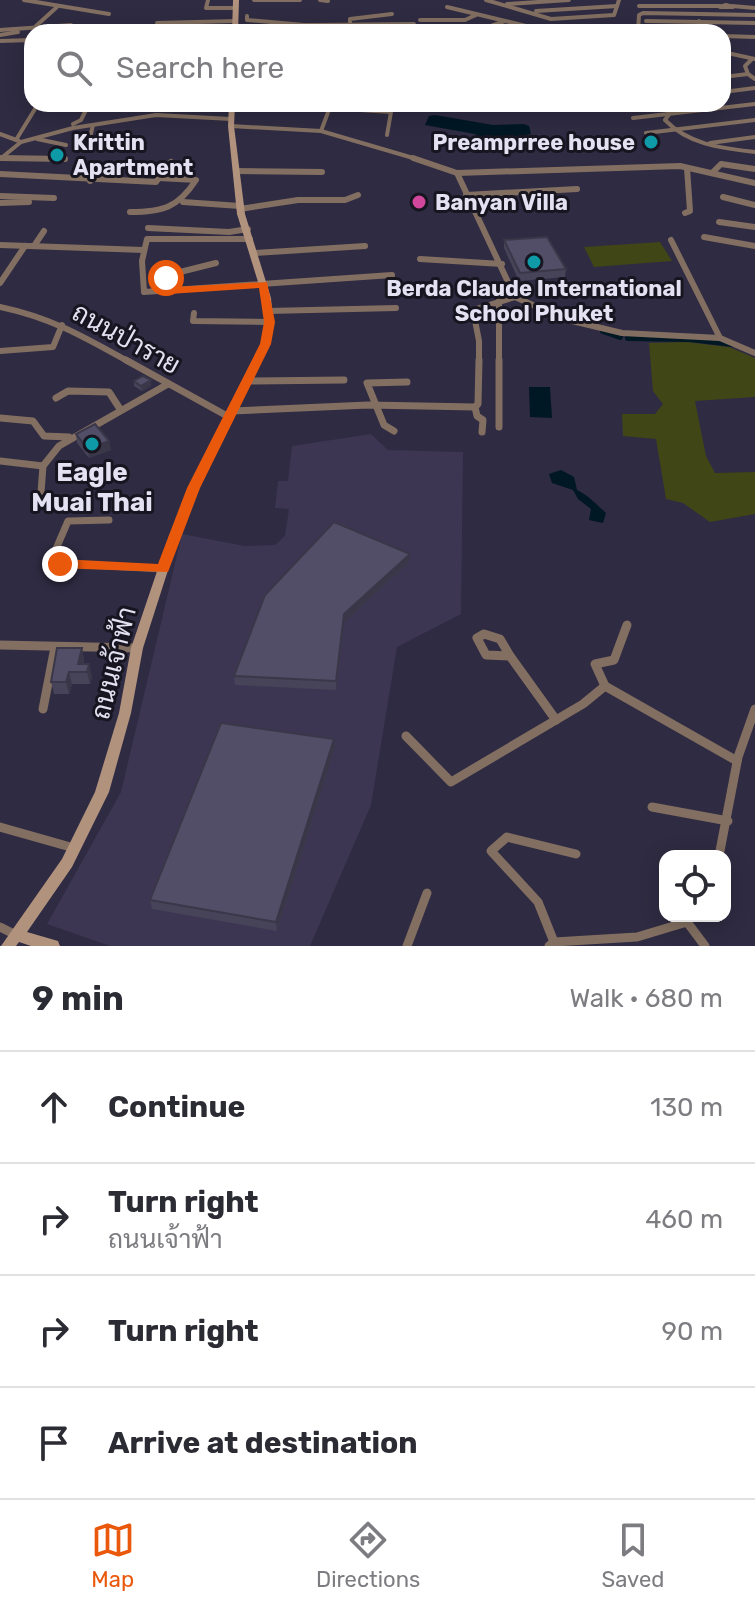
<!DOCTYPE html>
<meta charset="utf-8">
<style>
:root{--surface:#fff;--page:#f2f2f3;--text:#2b2b33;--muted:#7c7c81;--line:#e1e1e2;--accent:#ea580c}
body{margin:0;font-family:Rubik,Sarabun,sans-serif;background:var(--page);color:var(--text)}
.controls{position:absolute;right:24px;bottom:24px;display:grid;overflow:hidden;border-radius:16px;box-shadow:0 4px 20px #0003}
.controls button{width:72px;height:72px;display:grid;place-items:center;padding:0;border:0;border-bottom:2px solid var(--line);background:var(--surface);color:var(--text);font:40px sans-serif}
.stop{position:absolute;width:24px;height:24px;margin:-18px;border:6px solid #ea580c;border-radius:50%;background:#fff}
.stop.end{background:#ea580c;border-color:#fff;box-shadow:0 2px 8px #0008}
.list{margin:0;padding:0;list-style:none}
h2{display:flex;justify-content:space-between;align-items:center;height:104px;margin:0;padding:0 32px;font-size:34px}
h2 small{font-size:26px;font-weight:400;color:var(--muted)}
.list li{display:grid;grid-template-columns:52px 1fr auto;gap:24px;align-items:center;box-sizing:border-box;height:112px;padding:0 32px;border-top:2px solid var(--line)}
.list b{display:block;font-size:30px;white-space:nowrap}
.list p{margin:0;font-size:26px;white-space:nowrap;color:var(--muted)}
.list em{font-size:26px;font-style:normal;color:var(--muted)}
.icon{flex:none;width:44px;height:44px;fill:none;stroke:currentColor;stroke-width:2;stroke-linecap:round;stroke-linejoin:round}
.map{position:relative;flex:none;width:755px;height:946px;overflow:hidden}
.search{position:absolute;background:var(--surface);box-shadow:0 4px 20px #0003;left:24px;right:24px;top:24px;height:88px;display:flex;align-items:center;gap:20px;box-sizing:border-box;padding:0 28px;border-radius:24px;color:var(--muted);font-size:30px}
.sheet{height:552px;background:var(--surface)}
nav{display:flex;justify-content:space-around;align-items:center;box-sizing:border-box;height:112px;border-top:2px solid var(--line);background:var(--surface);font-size:22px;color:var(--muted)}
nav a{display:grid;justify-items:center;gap:4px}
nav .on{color:var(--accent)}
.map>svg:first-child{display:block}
.built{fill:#3c3653}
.green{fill:#414616}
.water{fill:#001724}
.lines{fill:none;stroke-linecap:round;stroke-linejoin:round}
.canal{stroke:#001724;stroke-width:6}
.street-far3{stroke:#826f61;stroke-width:4}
.street-far2{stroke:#826f61;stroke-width:6}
.street-far1{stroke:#826f61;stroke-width:7}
.street{stroke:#826f61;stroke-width:9}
.secondary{fill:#b1927d;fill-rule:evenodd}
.wall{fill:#474359}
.shaded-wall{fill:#3a3749}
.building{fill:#534e68;stroke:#3a3749;stroke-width:2}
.route{fill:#ea580c}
.culture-dot{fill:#0f9aa8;stroke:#171520;stroke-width:3}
.hotel-dot{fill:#d1479c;stroke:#171520;stroke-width:3}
.labels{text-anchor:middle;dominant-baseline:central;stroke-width:6;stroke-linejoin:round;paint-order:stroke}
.far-poi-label{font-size:22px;font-weight:bold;fill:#e4e2f2;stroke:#171520;text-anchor:start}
.street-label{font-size:26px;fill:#e4e2f2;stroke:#171520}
.poi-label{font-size:26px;font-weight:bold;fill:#e4e2f2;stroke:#171520}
</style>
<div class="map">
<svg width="755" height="946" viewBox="0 0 755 946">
<rect width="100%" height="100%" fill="#2f2b42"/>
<polygon class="built" points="371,434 388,450 463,452 461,614 397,647 371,805 310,946 110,946 47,924 121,792 182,534 245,546 275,545 285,536 289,509 275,508 278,481 288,481 292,446"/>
<g class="green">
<polygon points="660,242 672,261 594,267 584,247"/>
<polygon points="686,342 729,347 755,358 755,397 695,401 706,456 715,473 755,472 755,514 710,522 683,503 666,499 656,439 623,436 622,414 655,414 663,404 653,391 649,343"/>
</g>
<g class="water">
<polygon points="435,115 493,125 524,124 529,126 531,134 482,142 482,138 475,134 425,125 429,116"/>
<polygon points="529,387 550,387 552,418 530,417"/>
<path d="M561 470 574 477 577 490C589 496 596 504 606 513L603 523 589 520 591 509 578 499 573 490 552 483 549 474Z"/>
</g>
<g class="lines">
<g class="canal">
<polyline points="603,331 620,337"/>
<polyline points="628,338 691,339 732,344"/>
</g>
<g class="street-far3">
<polyline points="24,0 109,14"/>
<polyline points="208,0 206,8 236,8"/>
<polyline points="254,0 300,0"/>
<polyline points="320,0 328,1"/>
<polyline points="486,0 551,19 614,15 619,0"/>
<polyline points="507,4 569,0"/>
<polygon points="726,5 733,7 720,7"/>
<polyline points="639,6 720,6"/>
<polyline points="732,6 755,8"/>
<polyline points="447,7 526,26"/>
<polyline points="536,11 617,6"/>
<polyline points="247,16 247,20 304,25"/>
<polyline points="420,20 465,20 476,15"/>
<polyline points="646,21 755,23"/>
<polyline points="699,21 705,32"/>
<polyline points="157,23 236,21"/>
<polyline points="316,25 414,24"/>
<polyline points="350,25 350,19 392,14"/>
<polyline points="0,30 71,25 68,32"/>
<polyline points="421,31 477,31 505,21"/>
<polyline points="35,32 36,26 57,7"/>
<polyline points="304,32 304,25 316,25 316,32"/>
<polyline points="519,32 526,26 550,31 625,29"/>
<polyline points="638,32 639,15 643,13 755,15"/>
<polyline points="0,35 18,32"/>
<polyline points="723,36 755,37"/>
<polyline points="0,41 32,40"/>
<polyline points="723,52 755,59"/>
<polyline points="752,59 745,66 748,74 755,79"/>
<polyline points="723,77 748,74"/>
<polyline points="723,92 755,88"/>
<path d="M666 104 670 113 665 120C689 145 722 148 755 152"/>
<polyline points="330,108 391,112 387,135"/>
<polyline points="633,118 755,104"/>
<polyline points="73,124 81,120 89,104"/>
<polyline points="231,126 321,131 420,160"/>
<polyline points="321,131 330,107"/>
<polyline points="646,133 755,120"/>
<polyline points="0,134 19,141"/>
<polyline points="37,139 66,145"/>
<polyline points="16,140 38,104"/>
<polyline points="710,143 755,137"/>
<polyline points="87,150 93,125"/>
<polyline points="1,158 65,159"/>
<polyline points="0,159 21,142 73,128 156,115 231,119"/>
</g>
<g class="street-far2">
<polyline points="1,158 65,159"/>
<polyline points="413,158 457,173 680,166 755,183"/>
<polyline points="236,171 322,172"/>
<polyline points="457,173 515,297 564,319 622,333 720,338 755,353"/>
<polyline points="712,173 721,164 755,169"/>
<polyline points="0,174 156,182 171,162"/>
<polyline points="90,181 92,166"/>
<polyline points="466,195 577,189"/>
<polyline points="0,196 54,198"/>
<polyline points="723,197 755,205"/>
<polyline points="183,202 240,206"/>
<polyline points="0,203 29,202"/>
<polyline points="240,209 298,200 345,200 358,195"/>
<path d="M130 212C162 212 178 208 196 180L159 178"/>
<polyline points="685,213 690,211 687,168"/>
<polyline points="719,222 755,227"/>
<polyline points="148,228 229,232 248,229"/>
<polyline points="704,237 755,246"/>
<polyline points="250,239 147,239 142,261 144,292 392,275"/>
<polyline points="671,240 720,338"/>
<polyline points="0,245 144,250"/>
<polyline points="34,246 44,231"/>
<polyline points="255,253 365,246"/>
<polyline points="420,259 502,264"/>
<polyline points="0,283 25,246"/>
<polyline points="169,291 164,281 168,275 216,263"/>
<polyline points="499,301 499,362"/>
<path d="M0 307C52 318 84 337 129 362"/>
<polyline points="268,311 396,308"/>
<polyline points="194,313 193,321 269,322"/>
<polyline points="0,351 53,347 62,325"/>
<polyline points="479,362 479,341 473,310 515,297"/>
</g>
<g class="street-far1">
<polyline points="126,360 229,417"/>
<polyline points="499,360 499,427"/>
<polyline points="247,381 344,380"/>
<polyline points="56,398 68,391 109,392 120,409"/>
<polyline points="475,407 477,416 483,420 482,432"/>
<polyline points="232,411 368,405 475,407 478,404 479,360"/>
<polyline points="0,418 33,421 44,436 69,437"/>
<polyline points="394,431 384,425 367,383 407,382"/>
<polyline points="0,461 43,466"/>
<polyline points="41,492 43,466 59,446 168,384"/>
<polyline points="109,520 68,521 50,563 163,569"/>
</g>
<g class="street">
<polygon points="484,634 500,639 510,656 486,655 477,638"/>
<polyline points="0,645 137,648"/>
<polyline points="510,656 556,720"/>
<polyline points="605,686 595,664 614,660 627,625"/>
<polyline points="43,709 55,647"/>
<polyline points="406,736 451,782 583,704 605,686 737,761"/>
<polyline points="652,807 728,821"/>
<polyline points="0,827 74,848"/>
<polyline points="719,856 738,757 755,709"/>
<polyline points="687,922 705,946"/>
<polyline points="0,927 16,935"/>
<polyline points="554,942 538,902 491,851 507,837 576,854"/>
<polyline points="407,946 427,893"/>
<polyline points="549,946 554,942 637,937 687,922 691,916"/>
</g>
<g class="secondary">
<polygon points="233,0 239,0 238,32 232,32"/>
<polygon points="229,104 235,104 234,126 245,214 271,298 273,322 270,344 199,488 179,536 143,648 131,713 109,792 72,867 27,932 58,941 60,946 31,946 19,942 16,946 1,946 62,859 95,792 119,713 131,648 169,536 189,488 262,344 265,322 263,298 237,214 228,126"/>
</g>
</g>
<g class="wall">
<polygon points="504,240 566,269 565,277 519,281 504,248"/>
<polygon points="134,381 151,386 142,391 134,386"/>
<polygon points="76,434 111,450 89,458 77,443"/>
<polygon points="409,562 344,623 336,690 235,685 234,676"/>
<polygon points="82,648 84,660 84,664 92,676 90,684 72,684 69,694 54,694 51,682"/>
<polygon points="335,748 277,931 152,909 150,900"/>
</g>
<g class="shaded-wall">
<polygon points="140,104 164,104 159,110 141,112"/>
<polygon points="151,380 151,386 142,391 141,386"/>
<polygon points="109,441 111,450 89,458 88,449"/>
<polygon points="410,554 409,562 344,623 336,690 336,681 344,614"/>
<polygon points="82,648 84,660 82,672 78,664"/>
<polygon points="89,664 92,676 90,684 87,672"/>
<polygon points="69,672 72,684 69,694 66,682"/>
<polygon points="334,739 335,748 277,931 276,922"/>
</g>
<g class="building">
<polygon points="547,237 566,269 520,273 504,240"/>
<polygon points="143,376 151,380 141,386 134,381"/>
<polygon points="95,424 109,441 88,449 76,434"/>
<polygon points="334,522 410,554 344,614 336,681 234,676 265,595"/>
<polygon points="57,648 82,648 78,664 89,664 87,672 69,672 66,682 51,682"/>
<polygon points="221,723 334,739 276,922 150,900"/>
</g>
<polygon class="route" points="166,274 171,278 174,287 267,282 275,322 271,344 200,488 168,572 55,568 53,564 60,559 158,564 187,488 260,344 264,322 259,288 169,294 164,291 160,278"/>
<g class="culture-dot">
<circle cx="651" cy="142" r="8"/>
<circle cx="57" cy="155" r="8"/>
<circle cx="534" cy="262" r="8"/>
<circle cx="92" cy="444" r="8"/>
</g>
<circle class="hotel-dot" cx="419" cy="202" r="8"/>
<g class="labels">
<g class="far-poi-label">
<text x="73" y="142">Krittin<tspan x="73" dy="25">Apartment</tspan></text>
<text x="635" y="142" text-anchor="end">Preamprree house</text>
<text x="435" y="202">Banyan Villa</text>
<text x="534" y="288" text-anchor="middle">Berda Claude International<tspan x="534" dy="25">School Phuket</tspan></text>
</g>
<g class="street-label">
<text transform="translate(126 339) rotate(29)">ถนนป่าราย</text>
<text transform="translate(114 663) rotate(-76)">ถนนเจ้าฟ้า</text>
</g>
<g class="poi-label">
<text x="92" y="472">Eagle<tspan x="92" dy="30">Muai Thai</tspan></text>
</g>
</g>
</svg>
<div class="controls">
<button><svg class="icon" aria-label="locate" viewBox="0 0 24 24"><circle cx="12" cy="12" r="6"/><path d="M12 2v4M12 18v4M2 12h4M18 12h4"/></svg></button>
</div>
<div class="stop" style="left:166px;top:278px"></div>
<div class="stop end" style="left:60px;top:564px"></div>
<div class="search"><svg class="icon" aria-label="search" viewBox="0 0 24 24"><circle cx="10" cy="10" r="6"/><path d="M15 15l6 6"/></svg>Search here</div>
</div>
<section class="sheet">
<h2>9 min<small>Walk · 680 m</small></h2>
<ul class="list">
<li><svg class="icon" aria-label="ahead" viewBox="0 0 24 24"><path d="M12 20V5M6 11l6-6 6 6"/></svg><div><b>Continue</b></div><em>130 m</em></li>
<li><svg class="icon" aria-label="right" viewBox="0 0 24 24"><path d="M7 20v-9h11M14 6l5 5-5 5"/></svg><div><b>Turn right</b><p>ถนนเจ้าฟ้า</p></div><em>460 m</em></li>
<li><svg class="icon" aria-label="right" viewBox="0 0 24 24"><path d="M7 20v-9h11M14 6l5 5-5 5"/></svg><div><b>Turn right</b></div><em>90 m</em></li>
<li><svg class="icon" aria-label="arrive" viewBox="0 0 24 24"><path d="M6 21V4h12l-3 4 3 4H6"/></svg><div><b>Arrive at destination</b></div></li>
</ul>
</section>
<nav>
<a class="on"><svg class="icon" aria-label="map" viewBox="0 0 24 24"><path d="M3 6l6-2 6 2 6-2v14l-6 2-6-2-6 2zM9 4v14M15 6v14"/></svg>Map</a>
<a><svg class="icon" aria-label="directions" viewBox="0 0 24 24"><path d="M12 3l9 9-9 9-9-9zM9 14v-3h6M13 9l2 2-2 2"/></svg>Directions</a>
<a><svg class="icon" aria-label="saved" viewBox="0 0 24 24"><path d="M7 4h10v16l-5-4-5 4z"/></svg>Saved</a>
</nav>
